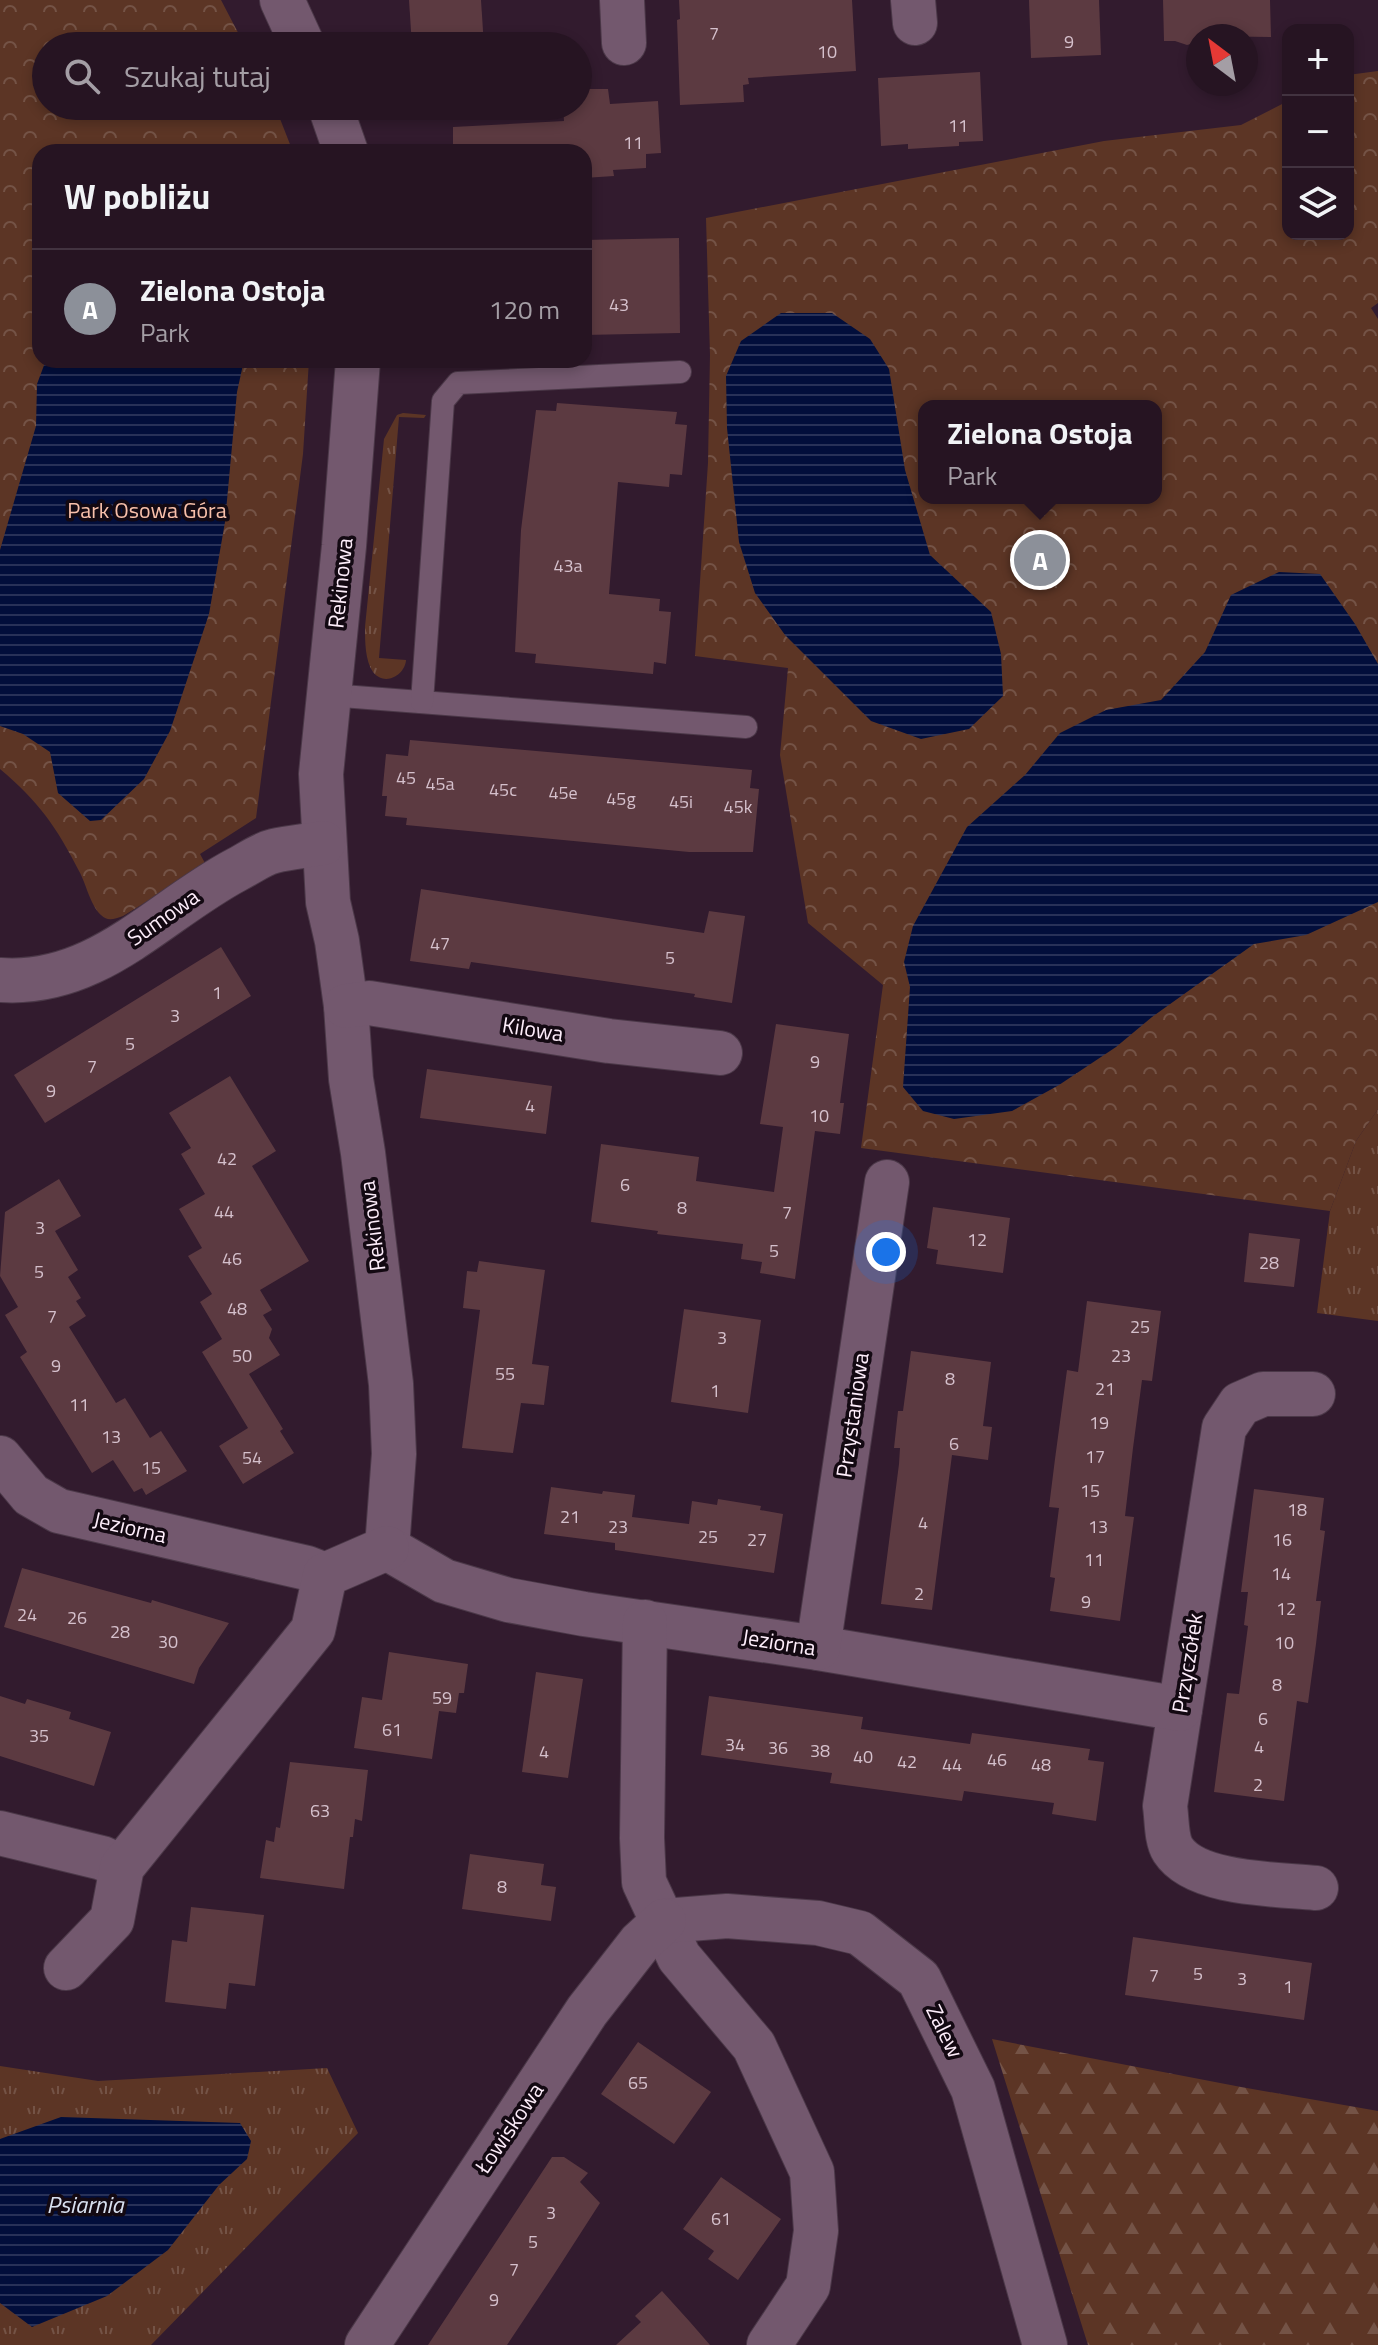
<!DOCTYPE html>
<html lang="pl">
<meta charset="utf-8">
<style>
:root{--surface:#261422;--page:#32212f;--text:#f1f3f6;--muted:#a49ea5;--line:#423340;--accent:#8c9099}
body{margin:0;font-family:"Titillium Web",sans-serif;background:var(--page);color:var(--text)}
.controls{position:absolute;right:24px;top:24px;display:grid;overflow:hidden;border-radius:16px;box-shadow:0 4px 12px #0003}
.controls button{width:72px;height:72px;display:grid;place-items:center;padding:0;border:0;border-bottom:2px solid var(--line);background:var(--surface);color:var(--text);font:40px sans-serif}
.compass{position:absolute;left:1186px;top:24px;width:72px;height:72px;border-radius:50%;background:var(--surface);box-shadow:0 4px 12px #0003;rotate:328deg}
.you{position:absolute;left:886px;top:1252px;width:28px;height:28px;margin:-20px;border:6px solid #fff;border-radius:50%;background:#1a73e8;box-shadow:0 0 0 12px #1a73e833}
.badge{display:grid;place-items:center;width:52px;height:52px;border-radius:50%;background:var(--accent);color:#fff;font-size:26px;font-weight:700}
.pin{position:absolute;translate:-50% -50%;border:4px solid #fff;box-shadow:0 2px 8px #0006}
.popup{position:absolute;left:918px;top:400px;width:244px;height:104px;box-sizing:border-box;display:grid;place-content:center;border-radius:16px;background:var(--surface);filter:drop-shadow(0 2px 6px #0005);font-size:26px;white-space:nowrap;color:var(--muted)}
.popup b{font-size:30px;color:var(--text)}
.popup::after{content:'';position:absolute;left:50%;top:100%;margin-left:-16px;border:16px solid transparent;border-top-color:var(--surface)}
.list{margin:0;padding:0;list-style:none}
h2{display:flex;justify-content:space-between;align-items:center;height:104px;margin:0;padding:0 32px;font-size:34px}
h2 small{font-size:26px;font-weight:400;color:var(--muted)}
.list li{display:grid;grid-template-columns:52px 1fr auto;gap:24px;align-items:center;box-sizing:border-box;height:120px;padding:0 32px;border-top:2px solid var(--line)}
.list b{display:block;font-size:30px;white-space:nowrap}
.list p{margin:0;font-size:26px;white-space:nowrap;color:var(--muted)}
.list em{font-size:26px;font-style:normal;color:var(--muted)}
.icon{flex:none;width:44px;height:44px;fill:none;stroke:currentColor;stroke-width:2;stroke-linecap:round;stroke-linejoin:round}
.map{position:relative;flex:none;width:1378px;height:2345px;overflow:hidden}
.search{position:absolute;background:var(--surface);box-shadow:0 4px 12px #0003;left:32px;top:32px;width:560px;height:88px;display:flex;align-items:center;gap:20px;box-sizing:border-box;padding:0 28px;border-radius:44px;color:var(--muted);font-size:30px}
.panel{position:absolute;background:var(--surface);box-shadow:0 4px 12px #0003;left:32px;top:144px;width:560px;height:224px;border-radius:24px}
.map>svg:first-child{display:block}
.grass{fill:url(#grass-tufts)}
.forest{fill:url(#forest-firs)}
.park{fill:url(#park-crowns);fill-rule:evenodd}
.water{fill:url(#water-rules)}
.building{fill:#5c3a41}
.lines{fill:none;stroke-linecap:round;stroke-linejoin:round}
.lane-casing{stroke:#4b3848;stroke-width:24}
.street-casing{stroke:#4b3848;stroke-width:46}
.lane{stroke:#73586e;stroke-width:22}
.street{stroke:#73586e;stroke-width:44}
.labels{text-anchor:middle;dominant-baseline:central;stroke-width:7;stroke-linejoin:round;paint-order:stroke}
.number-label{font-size:18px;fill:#d5c0cc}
.park-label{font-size:22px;fill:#f8c0ab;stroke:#130912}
.street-label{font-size:22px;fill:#fdedfa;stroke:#130912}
.water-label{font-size:24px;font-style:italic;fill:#d8e0f0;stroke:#130912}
</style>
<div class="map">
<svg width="1378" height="2345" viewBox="0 0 1378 2345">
<defs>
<pattern id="grass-tufts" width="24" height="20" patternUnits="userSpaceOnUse" patternTransform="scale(2)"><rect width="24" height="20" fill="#5c3525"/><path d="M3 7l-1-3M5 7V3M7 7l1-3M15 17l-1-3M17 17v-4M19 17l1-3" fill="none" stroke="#745346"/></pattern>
<pattern id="forest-firs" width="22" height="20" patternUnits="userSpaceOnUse" patternTransform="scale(2)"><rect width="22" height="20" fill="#5c3525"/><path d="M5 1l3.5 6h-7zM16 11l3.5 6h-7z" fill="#745346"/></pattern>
<pattern id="park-crowns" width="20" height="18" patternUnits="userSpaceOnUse" patternTransform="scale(2)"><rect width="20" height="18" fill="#5c3525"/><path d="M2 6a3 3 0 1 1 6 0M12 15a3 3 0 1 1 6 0" fill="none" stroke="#745346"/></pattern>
<pattern id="water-rules" width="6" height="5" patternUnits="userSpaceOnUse" patternTransform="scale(2)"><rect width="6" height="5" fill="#020e3b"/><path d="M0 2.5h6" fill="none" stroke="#283158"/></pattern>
</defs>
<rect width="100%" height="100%" fill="#321b2e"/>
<g class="grass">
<path d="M403 413 426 415 424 418 399 417 379 658 406 660C405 675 385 687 373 672 365 661 365 641 365 627L384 439 397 415Z"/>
<polygon points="1378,1109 1378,1321 1317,1313 1330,1211 1356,1141"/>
<polygon points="0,2066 98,2081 327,2068 358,2133 151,2345 0,2345"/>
</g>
<polygon class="forest" points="992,2039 1241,2087 1378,2111 1378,2345 1088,2345"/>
<g class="park">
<path d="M0 0H221L245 46H46V106H275L293 152H40V360H309L303 454 256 818 200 854 206 865 123 916C114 919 108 922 101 915 90 905 86 883 79 871 56 826 39 802 0 769Z"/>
<path d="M1378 71V303L1371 308 1378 319V1109L1356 1141 1330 1211 861 1148 883 985 808 923 780 755 788 668 695 656 708 463 710 355 706 218 1104 141 1241 125 1288 101V234H1348V75ZM924 406H1156V498H924Z"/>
</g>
<g class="water">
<polygon points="781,313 832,313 870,339 889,369 905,470 930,555 991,612 1001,654 1003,696 969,729 921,739 871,721 785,635 755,593 739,542 727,428 726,376 741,341"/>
<polygon points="46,360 244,360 237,392 225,522 209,614 170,731 144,779 101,820 90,821 58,793 50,752 23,734 0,726 0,550 36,426 37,384"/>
<polygon points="1279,572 1320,574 1355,624 1378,664 1378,902 1306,935 1254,944 1152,1017 1116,1047 1059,1085 1012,1111 954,1119 923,1111 903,1087 910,987 904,962 913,926 967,827 1025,775 1060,733 1106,710 1161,700 1205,652 1231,595"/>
<polygon points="61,2117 240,2123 251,2141 247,2159 219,2185 168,2250 107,2296 32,2327 0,2303 0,2139"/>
</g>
<g class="building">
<polygon points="409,0 481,0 484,46 412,46"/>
<polygon points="679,0 852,0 856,71 748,78 749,84 743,85 744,102 680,105 677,20 680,19"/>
<polygon points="1029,0 1099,0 1101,55 1031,58"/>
<polygon points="1163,0 1270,0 1271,37 1198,36 1198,42 1187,45 1175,41 1164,41"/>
<polygon points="980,72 983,141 959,142 959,146 908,149 908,144 881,146 878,78"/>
<polygon points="584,89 608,89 610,104 658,101 661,153 646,154 646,168 613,170 614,176 584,178 584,152 453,152 453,127 564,121 563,106 578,106 578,99 584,98"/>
<polygon points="679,238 680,333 584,335 584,240"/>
<polygon points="557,403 677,412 675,424 687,425 682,475 670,474 669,487 618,482 609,594 660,599 659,611 671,612 666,664 654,662 653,674 535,663 536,654 515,652 521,530 536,410 556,411"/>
<polygon points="410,740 752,770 750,788 759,789 753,852 689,852 406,825 407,818 385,816 387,796 382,796 386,754 408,756"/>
<polygon points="421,889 704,933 709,911 745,916 732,1003 694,997 695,994 471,962 469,969 410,961"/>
<polygon points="221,947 251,996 45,1123 14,1075"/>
<polygon points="776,1024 849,1034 840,1103 844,1103 840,1134 815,1131 795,1279 760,1273 762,1262 741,1259 743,1244 657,1234 658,1231 591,1222 601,1144 699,1157 696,1181 774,1192 783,1127 760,1124"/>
<polygon points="427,1069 552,1086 546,1134 420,1118"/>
<polygon points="230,1076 276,1151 252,1166 309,1261 260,1290 272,1310 263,1315 272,1329 269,1338 280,1355 249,1374 283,1429 280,1431 294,1453 243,1484 219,1446 248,1428 202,1352 222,1339 200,1302 212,1294 188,1256 202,1248 179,1209 205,1194 181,1154 191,1148 169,1113"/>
<polygon points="59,1179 81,1216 55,1231 78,1270 68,1277 81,1298 76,1301 86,1316 69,1327 116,1403 125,1398 150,1438 161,1431 187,1471 146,1495 142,1488 134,1492 113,1460 92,1473 20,1357 27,1352 5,1315 18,1307 0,1276 5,1212"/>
<polygon points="933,1207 1010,1218 1003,1273 936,1264 938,1250 927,1248"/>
<polygon points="1249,1233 1300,1239 1294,1287 1244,1282"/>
<polygon points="479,1261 545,1270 532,1364 549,1366 544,1405 521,1403 513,1453 462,1448 480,1310 463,1308 467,1271 477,1272"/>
<polygon points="1087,1301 1161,1311 1152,1381 1142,1380 1133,1448 1125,1516 1134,1517 1120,1621 1050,1611 1055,1578 1050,1577 1059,1508 1049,1507 1055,1459 1067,1370 1078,1372"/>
<polygon points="684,1309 761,1320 748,1413 671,1402"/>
<polygon points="911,1351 991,1362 983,1426 992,1427 988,1460 952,1455 932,1610 881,1604 899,1464 900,1448 894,1448 898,1411 903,1411"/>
<polygon points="551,1487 602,1494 603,1491 635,1495 632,1517 689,1524 692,1501 717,1505 718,1499 761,1506 760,1510 783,1514 774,1573 615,1550 615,1543 544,1534"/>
<polygon points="1254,1489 1324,1498 1320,1530 1325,1531 1316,1601 1321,1601 1316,1644 1308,1703 1297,1701 1284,1801 1214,1792 1227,1693 1239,1694 1248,1626 1244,1625 1248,1592 1241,1592"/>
<polygon points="22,1568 151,1603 152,1600 229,1623 199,1668 194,1684 4,1627"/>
<polygon points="389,1652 468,1664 464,1693 459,1693 456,1713 439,1711 432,1759 354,1748 362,1697 382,1700"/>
<polygon points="536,1672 583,1679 568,1778 522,1772"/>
<polygon points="0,1696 25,1704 27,1699 71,1712 69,1719 111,1732 94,1786 0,1756"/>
<polygon points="709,1696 863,1717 861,1729 970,1744 972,1733 1090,1749 1088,1760 1104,1762 1096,1821 1052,1814 1054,1803 964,1791 962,1801 830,1783 832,1773 701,1755"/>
<polygon points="290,1762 368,1770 362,1821 355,1819 353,1837 350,1837 344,1889 260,1878 266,1840 274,1842 276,1827 280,1828"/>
<polygon points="470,1854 544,1864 541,1885 556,1887 551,1921 462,1909"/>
<polygon points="191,1907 264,1915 255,1986 229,1983 226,2009 165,2002 172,1940 187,1942"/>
<polygon points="1133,1937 1312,1963 1304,2020 1125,1995"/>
<polygon points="638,2042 711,2092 674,2144 601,2094"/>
<polygon points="552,2157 564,2157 588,2173 580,2182 600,2203 553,2276 507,2345 428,2345"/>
<polygon points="721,2177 781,2219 738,2280 708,2259 714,2251 683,2229"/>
<polygon points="662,2291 690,2322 710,2345 616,2345 641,2322 635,2316"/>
</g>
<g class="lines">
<defs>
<g id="lane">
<polyline points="329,695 746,727"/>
<polyline points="422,702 443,401 458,383 680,372"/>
</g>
<g id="street">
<polyline points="282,0 303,46"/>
<polyline points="622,0 624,43"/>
<polyline points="913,0 915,23"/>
<polyline points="330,106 346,152"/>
<polyline points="358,360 344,546 321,774 328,902 337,941 346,1006 351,1079 363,1153 391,1384 394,1454 387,1548"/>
<path d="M0 980C97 987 157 912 236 870 248 864 261 854 274 851 290 847 307 846 323 843"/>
<polyline points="346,1006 369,1003 609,1041 720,1053"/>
<path d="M1313 1394H1263L1240 1404 1224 1428 1165 1806C1167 1819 1166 1839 1173 1850 1196 1885 1276 1884 1316 1888"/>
<polyline points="0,1458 31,1495 59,1511 307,1568 325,1575"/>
<polyline points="387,1548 444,1581 508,1600 584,1614 818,1648 1180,1709"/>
<polyline points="645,1622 642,1838 644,1882 679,1957 754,2046 812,2172 816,2231 808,2286 769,2345"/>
<polyline points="818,1648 887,1182"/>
<polyline points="0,1833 102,1858 122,1867"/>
<polyline points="664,1921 727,1916 818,1923 860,1933 919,1979 973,2089 1045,2345"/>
<polyline points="66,1968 112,1920 122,1867 313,1630 325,1575 387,1548"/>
<polyline points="367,2345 587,2011 640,1943 664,1921"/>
</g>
</defs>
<use href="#lane" class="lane-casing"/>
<use href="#street" class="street-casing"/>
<use href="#lane" class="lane"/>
<use href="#street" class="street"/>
</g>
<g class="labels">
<g class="number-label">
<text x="714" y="33">7</text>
<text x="1069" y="41">9</text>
<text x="827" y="51">10</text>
<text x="958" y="125">11</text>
<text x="633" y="142">11</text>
<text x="619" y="304">43</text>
<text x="568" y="565">43a</text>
<text x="406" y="777">45</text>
<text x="440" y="783">45a</text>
<text x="503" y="789">45c</text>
<text x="563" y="792">45e</text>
<text x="621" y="798">45g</text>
<text x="681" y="801">45i</text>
<text x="738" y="806">45k</text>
<text x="440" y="943">47</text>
<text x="670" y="957">5</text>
<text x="217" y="992">1</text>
<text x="175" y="1015">3</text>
<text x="130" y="1043">5</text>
<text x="815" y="1061">9</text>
<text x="92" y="1066">7</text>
<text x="51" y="1090">9</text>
<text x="530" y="1105">4</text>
<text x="819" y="1115">10</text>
<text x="227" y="1158">42</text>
<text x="625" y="1184">6</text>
<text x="682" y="1207">8</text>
<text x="224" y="1211">44</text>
<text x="787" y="1212">7</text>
<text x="40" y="1227">3</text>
<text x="977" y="1239">12</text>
<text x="774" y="1250">5</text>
<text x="232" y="1258">46</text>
<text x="1269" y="1262">28</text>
<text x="39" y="1271">5</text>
<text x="237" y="1308">48</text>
<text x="52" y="1316">7</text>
<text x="1140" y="1326">25</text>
<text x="722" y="1337">3</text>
<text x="242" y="1355">50</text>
<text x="1121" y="1355">23</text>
<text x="56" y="1365">9</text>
<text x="505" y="1373">55</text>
<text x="950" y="1378">8</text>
<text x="1105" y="1388">21</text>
<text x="715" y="1390">1</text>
<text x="79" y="1404">11</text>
<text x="1099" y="1422">19</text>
<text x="111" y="1436">13</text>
<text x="954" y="1443">6</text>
<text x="1095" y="1456">17</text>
<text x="252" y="1457">54</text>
<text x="151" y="1467">15</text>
<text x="1090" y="1490">15</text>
<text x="1297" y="1509">18</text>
<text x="570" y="1516">21</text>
<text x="923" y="1522">4</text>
<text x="618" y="1526">23</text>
<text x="1098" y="1526">13</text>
<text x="708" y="1536">25</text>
<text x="757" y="1539">27</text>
<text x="1282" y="1539">16</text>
<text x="1094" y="1559">11</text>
<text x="1281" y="1573">14</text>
<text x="919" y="1593">2</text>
<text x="1086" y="1601">9</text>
<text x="1286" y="1608">12</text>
<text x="27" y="1614">24</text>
<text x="77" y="1617">26</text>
<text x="120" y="1631">28</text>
<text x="168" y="1641">30</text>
<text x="1284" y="1642">10</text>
<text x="1277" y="1684">8</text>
<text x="442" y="1697">59</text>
<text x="1263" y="1718">6</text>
<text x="392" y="1729">61</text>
<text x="39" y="1735">35</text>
<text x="735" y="1744">34</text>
<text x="1259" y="1746">4</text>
<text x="778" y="1747">36</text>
<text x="820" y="1750">38</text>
<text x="544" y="1751">4</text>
<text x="863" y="1756">40</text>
<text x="997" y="1759">46</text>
<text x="907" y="1761">42</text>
<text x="952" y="1764">44</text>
<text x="1041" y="1764">48</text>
<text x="1258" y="1784">2</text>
<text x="320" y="1810">63</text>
<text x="502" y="1886">8</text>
<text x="1198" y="1973">5</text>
<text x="1154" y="1975">7</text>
<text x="1242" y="1978">3</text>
<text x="1288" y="1986">1</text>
<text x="638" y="2082">65</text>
<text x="551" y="2212">3</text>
<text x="721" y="2218">61</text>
<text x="533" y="2241">5</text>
<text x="514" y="2269">7</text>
<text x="494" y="2299">9</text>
</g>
<g class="park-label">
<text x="147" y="510">Park Osowa Góra</text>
</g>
<g class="street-label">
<text transform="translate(340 583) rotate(-84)">Rekinowa</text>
<text transform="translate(163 917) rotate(-35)">Sumowa</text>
<text transform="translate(533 1029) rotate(9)">Kilowa</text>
<text transform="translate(372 1226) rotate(-97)">Rekinowa</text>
<text transform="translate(852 1415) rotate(-82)">Przystaniowa</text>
<text transform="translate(130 1527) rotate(13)">Jeziorna</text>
<text transform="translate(779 1642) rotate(9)">Jeziorna</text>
<text transform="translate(1187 1663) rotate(-81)">Przyczółek</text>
<text transform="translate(945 2031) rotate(64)">Zalew</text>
<text transform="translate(509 2128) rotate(-56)">Łowiskowa</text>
</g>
<g class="water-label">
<text x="85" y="2204">Psiarnia</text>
</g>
</g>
</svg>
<div class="controls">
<button>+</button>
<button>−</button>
<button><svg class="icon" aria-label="layers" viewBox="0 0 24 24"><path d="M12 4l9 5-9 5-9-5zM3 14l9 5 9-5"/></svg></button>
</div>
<svg class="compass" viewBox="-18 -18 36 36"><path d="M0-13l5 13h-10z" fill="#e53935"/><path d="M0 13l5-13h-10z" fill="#a49ea5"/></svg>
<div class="you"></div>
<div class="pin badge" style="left:1040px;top:560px">A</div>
<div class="popup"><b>Zielona Ostoja</b>Park</div>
<div class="search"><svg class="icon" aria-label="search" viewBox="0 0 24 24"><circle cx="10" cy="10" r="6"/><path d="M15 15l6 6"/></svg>Szukaj tutaj</div>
<section class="panel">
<h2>W pobliżu<small></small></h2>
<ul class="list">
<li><span class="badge">A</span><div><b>Zielona Ostoja</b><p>Park</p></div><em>120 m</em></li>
</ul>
</section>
</div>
